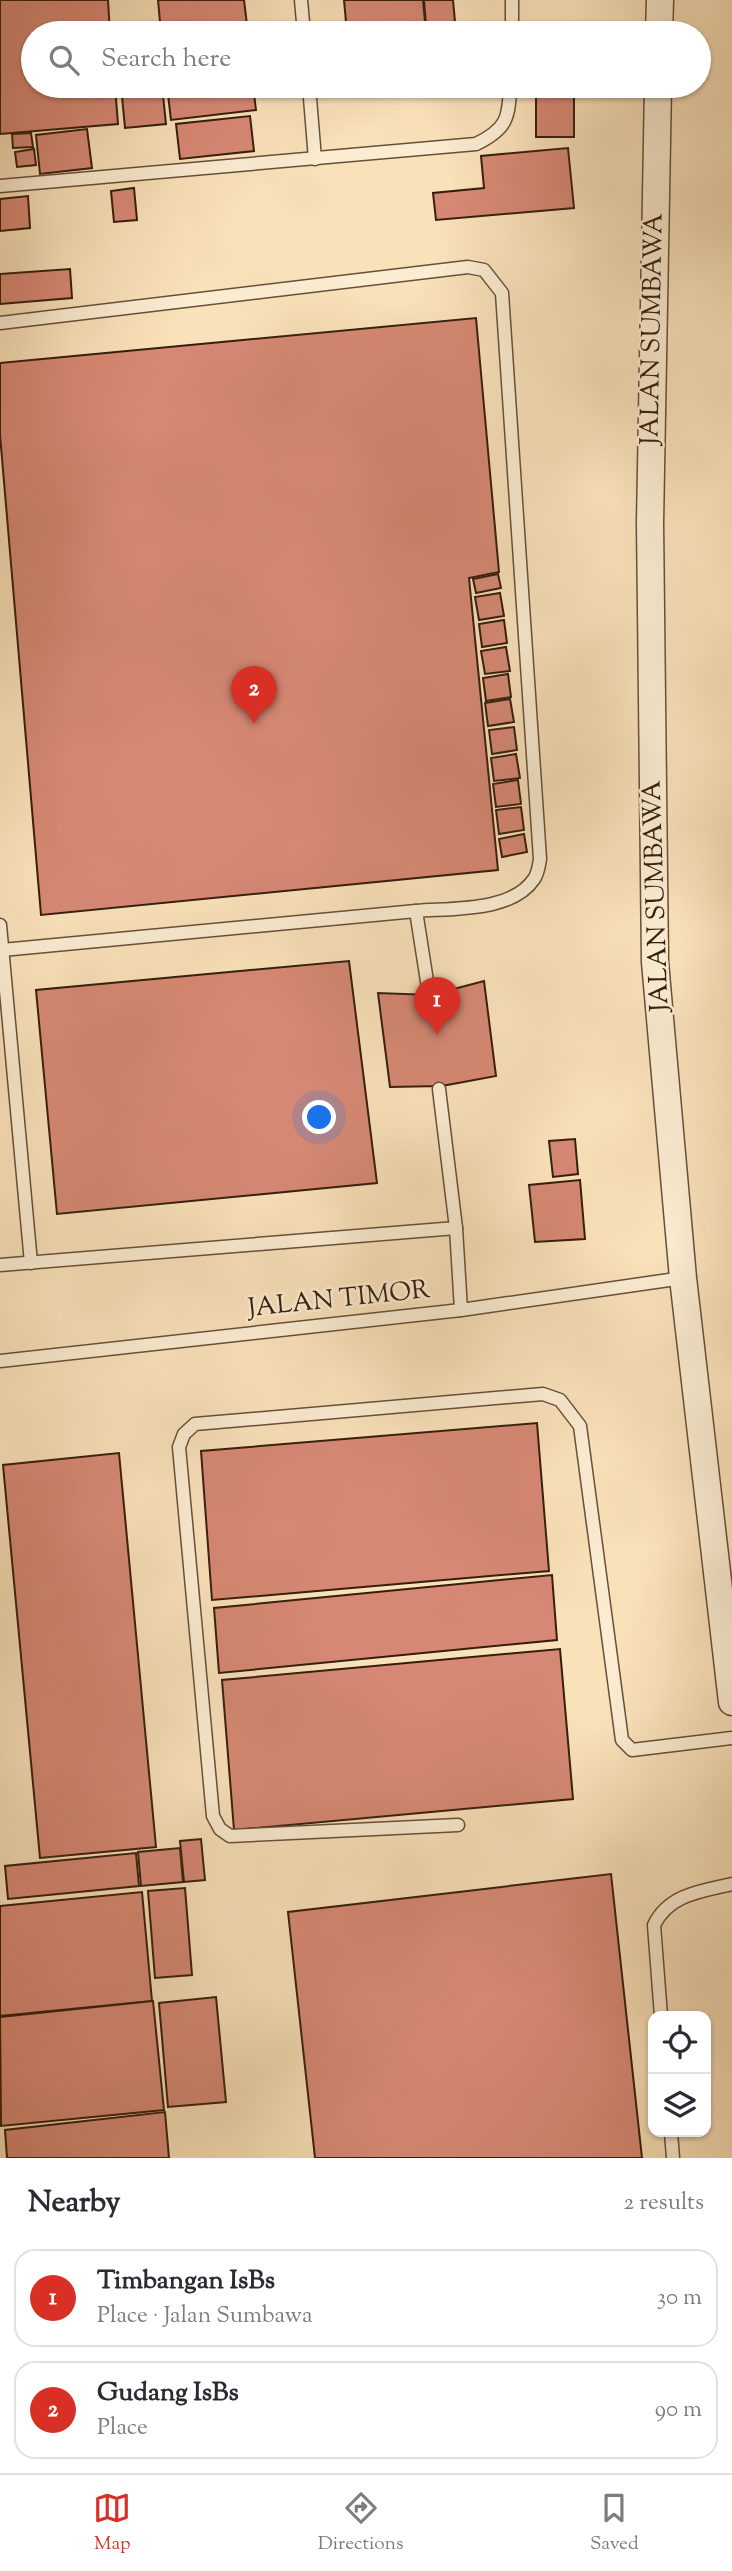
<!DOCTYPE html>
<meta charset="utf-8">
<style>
:root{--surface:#fff;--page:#f2f2f3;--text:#2b2b33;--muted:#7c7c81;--line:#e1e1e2;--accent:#d93025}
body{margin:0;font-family:"Sorts Mill Goudy",serif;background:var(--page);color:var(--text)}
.controls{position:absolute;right:21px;bottom:21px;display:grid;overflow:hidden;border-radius:14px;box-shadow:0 2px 5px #0004}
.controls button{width:63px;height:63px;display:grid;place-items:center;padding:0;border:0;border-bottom:2px solid var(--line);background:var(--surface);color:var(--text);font:35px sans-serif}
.you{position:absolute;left:320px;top:1118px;width:24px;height:24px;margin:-18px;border:5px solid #fff;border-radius:50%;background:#1a73e8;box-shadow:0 0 0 10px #1a73e833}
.badge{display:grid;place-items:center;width:46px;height:46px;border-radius:50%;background:var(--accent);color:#fff;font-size:23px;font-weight:700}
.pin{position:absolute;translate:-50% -58px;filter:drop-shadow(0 2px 4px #0008)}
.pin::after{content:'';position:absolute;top:37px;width:24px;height:21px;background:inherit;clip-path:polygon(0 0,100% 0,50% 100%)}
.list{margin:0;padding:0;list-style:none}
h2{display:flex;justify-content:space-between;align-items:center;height:91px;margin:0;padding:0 28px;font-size:30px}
h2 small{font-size:23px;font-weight:400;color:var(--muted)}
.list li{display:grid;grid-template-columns:46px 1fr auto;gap:21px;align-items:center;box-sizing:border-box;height:98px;margin:0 14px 14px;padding:0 14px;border:2px solid var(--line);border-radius:21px}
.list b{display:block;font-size:26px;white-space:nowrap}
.list p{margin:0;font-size:23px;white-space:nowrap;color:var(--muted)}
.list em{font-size:23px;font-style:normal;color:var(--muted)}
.icon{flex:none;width:38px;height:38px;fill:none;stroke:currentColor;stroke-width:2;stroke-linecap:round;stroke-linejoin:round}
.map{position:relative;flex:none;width:732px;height:2158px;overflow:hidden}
.search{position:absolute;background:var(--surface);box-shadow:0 2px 5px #0004;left:21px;right:21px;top:21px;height:77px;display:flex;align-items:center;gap:18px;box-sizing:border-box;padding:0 24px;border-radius:38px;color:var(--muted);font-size:26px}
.sheet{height:315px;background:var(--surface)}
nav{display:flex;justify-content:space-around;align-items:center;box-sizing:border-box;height:98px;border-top:2px solid var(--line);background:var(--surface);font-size:19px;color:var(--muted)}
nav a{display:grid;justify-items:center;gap:4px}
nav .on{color:var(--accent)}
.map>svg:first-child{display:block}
.building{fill:#d68874;stroke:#361e0d;stroke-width:2}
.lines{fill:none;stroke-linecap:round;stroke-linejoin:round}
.lane-casing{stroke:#674f38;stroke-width:15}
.street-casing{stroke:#674f38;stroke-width:29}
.lane{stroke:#fbecd2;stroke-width:12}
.street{stroke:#fbecd2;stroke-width:26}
.labels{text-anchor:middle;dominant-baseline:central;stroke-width:5;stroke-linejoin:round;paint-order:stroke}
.street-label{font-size:26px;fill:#361e0d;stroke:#fbecd2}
</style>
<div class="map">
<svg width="732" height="2158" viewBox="0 0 732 2158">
<rect width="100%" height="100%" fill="#f9e1ba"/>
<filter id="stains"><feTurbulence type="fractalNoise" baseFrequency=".00286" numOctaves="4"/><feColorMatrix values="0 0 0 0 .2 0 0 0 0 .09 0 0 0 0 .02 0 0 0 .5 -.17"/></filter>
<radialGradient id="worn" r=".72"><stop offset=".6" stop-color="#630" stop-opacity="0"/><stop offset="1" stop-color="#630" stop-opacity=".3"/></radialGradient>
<g class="building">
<polygon points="0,0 108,0 110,33 33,33 33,86 115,86 118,124 0,134"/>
<polygon points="158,0 244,0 248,33 161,33"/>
<polygon points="344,0 423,0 426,33 347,33"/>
<polygon points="424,0 453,0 455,22 426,25"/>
<polygon points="121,86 162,86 166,124 125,128"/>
<polygon points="167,86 253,86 256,110 171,120"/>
<rect x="536" y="86" width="38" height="51"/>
<polygon points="250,116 254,151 180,159 176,124"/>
<polygon points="87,129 92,168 40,174 36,135"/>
<polygon points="31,133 33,147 13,148 12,134"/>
<polygon points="568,148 574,208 436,220 433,193 484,188 481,156"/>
<polygon points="34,149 36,165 17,167 15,152"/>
<polygon points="134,188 137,220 114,222 111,191"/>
<polygon points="28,196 30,228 0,231 0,199"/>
<polygon points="70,269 72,298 0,304 0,274"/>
<polygon points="476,318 499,572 469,578 498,870 41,915 0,435 0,363"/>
<polygon points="498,574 501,588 476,593 473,579"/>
<polygon points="500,593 504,616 479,620 475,597"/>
<polygon points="504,620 507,643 482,647 479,624"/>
<polygon points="506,647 510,671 485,674 481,651"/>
<polygon points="508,674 511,697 486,701 483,678"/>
<polygon points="510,699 514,722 488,726 485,703"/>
<polygon points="514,727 517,750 492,754 489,730"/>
<polygon points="516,754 520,778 494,781 491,758"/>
<polygon points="518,780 521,804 496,807 493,784"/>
<polygon points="521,807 524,830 499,834 496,810"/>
<polygon points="524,834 527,852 502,857 499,839"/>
<polygon points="349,961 377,1183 57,1214 36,990"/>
<polygon points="484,981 496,1076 442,1086 390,1087 378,993 431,995"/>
<polygon points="575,1139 578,1174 553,1177 549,1141"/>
<polygon points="580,1180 585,1239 535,1242 529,1185"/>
<polygon points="537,1423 549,1571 212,1600 201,1451"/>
<polygon points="119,1453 156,1847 40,1858 3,1465"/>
<polygon points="552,1575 557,1640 219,1673 214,1608"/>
<polygon points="560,1649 573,1799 234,1830 222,1680"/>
<polygon points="201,1839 205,1880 184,1882 180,1841"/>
<polygon points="180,1848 183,1882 141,1886 138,1852"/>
<polygon points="136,1853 139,1886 8,1899 5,1866"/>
<polygon points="611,1874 642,2158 315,2158 288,1912"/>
<polygon points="185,1888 192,1975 155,1978 148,1891"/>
<polygon points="142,1892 152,2001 0,2016 0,1906"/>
<polygon points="216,1997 226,2102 168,2107 159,2003"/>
<polygon points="153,2001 164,2110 1,2126 0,2017"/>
<polygon points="165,2112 169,2158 7,2158 5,2130"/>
</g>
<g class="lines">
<defs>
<g id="lane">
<polyline points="301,0 304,33"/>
<polyline points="512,0 512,33"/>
<polyline points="309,86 315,159"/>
<path d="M0 186 476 144C507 129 509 118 510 86"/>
<path d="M0 323 468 267 484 270 502 293 540 859C539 865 538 874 534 879 512 912 452 908 416 911L429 994"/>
<polyline points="0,925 31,1263"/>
<polyline points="2,950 416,911"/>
<polyline points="456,1228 461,1310"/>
<polyline points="0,1265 456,1228 439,1089"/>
<polyline points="0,1361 461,1310 683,1278"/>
<polyline points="458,1825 230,1836 220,1829 213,1816 179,1447 184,1434 195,1424 543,1394 560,1400 580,1426 622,1740 632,1750 732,1738"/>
<path d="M661 2016 654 1925C669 1894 702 1891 732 1884"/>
<polyline points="671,2132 673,2158"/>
</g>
<g id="street">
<polyline points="659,33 660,0"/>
<polyline points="658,86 650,523 655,962 683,1278 732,1702"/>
</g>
</defs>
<use href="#lane" class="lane-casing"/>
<use href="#street" class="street-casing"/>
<use href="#lane" class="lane"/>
<use href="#street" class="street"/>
</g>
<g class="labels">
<g class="street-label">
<text transform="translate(653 329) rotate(-89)">JALAN SUMBAWA</text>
<text transform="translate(657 896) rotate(-92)">JALAN SUMBAWA</text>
<text transform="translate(339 1300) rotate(-6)">JALAN TIMOR</text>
</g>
</g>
<rect width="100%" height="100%" filter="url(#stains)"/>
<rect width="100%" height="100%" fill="url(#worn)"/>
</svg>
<div class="controls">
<button><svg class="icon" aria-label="locate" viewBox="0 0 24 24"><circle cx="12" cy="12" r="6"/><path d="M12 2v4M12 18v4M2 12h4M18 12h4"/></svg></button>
<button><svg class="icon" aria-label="layers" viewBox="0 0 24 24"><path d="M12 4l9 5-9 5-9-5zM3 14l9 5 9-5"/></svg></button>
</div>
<div class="you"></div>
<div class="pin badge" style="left:437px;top:1035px">1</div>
<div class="pin badge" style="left:254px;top:724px">2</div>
<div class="search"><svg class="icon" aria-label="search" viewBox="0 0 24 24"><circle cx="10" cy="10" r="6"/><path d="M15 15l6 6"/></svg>Search here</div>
</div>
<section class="sheet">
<h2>Nearby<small>2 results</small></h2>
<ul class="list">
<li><span class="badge">1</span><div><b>Timbangan IsBs</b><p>Place · Jalan Sumbawa</p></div><em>30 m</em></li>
<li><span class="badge">2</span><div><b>Gudang IsBs</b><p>Place</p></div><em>90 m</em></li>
</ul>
</section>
<nav>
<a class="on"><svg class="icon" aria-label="map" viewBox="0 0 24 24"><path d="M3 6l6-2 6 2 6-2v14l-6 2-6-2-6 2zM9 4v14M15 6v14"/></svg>Map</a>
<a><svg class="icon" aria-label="directions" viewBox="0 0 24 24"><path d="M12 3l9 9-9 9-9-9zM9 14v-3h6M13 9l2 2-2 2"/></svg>Directions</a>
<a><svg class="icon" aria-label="saved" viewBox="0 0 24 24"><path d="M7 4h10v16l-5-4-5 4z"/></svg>Saved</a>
</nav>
